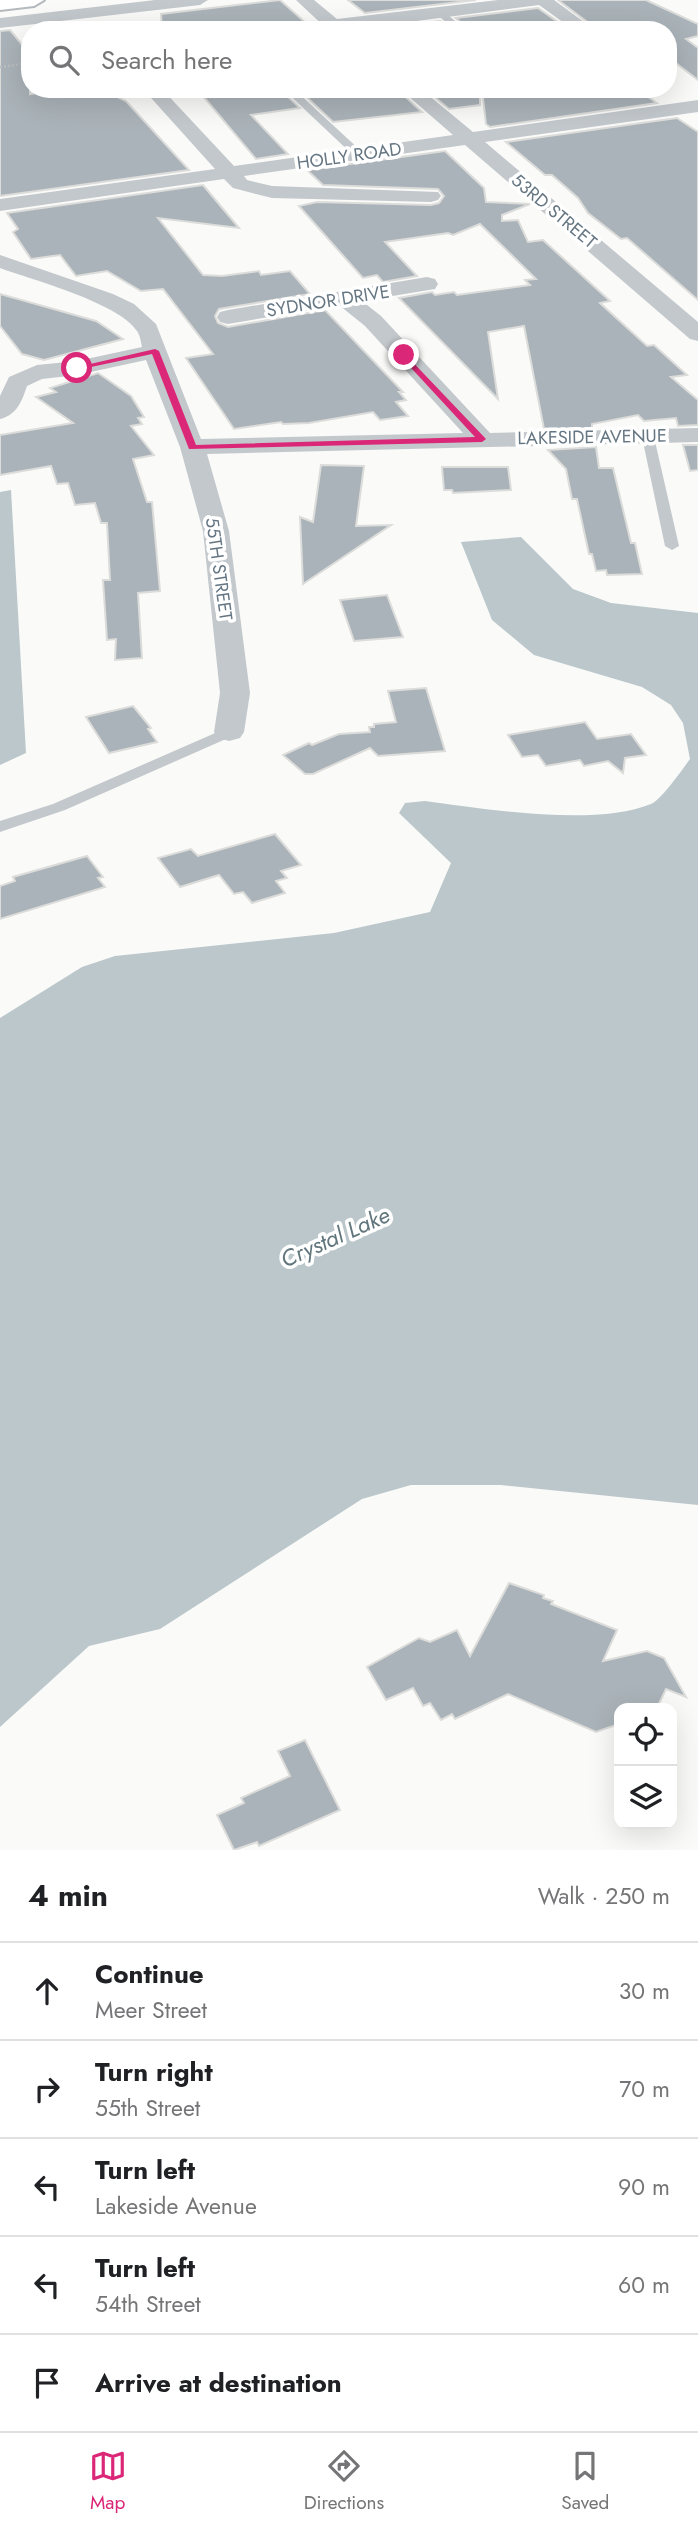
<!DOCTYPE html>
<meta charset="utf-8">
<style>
:root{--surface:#fff;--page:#f6f6f6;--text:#202124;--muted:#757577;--line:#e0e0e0;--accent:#db2777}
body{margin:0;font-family:Jost,sans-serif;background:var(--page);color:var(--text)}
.controls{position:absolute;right:21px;bottom:21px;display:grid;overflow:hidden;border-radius:14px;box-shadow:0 7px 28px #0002}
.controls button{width:63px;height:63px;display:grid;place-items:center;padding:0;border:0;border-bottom:2px solid var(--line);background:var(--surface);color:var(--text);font:35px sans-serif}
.stop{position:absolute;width:21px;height:21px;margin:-16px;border:5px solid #db2777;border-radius:50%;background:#fff}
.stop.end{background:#db2777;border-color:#fff;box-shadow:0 2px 7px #0008}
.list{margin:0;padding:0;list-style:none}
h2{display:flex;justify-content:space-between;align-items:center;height:91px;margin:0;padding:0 28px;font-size:30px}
h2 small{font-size:23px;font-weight:400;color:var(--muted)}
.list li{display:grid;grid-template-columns:46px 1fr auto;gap:21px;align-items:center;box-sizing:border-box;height:98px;padding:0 28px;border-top:2px solid var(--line)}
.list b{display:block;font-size:26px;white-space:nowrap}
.list p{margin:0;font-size:23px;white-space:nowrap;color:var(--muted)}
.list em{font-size:23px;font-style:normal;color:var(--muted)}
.icon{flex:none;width:38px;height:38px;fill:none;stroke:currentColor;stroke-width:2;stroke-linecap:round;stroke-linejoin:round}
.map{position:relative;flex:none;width:698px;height:1850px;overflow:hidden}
.search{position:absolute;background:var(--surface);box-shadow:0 7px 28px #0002;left:21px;right:21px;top:21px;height:77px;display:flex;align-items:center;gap:18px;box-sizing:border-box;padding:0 24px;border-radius:28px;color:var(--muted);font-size:26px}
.sheet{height:581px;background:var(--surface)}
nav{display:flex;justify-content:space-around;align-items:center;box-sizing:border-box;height:98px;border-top:2px solid var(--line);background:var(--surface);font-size:19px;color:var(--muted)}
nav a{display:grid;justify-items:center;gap:4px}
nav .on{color:var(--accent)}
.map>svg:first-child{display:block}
.water{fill:#bbc7cb}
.building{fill:#aab3b9;stroke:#dcdcda;stroke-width:2}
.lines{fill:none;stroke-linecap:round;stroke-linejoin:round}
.highway-casing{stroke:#b4b9bd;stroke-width:4}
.path{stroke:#bbbfc2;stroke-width:2.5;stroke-dasharray:2 2;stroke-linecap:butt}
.lane{fill:#c3c8cc;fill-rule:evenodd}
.street{fill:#c3c8cc;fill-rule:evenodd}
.highway{fill:#fff;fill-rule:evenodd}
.route{fill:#db2777}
.labels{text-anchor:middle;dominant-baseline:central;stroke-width:7;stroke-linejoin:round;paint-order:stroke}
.far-street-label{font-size:18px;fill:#657683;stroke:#fff}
.water-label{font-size:23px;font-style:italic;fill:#60757c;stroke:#fff}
</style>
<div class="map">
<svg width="698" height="1850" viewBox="0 0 698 1850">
<rect width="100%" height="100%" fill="#fafaf8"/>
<g class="water">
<polygon points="11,490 26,753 0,765 0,492"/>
<path d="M521 537 573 589 611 603 698 613V1505L501 1485H411L362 1499 160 1629 89 1646 0 1727V1018L82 967 115 956 334 933 430 912 451 863 399 813 405 803 425 801C484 809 596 827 651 804 662 799 682 770 690 759L683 723 671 705 642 687 534 655 492 620 461 542Z"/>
</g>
<g class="building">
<polygon points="280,0 307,24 260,30 162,30 161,14"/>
<polygon points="348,0 476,0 365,13"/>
<polygon points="558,0 646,0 698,24 698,36 686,39 698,48 698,80 668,57 668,30 598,30"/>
<polygon points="538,8 569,30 469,30 456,18"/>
<polygon points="440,21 451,30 384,28"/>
<polygon points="10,30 30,54 30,94 69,89 107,89 113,95 126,101 189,170 0,196 0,31"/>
<polygon points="197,89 280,89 300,108 251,115 288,154 256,159"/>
<polygon points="298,89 397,89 422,112 333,122"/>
<polygon points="425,89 480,89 480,105 449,109"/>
<polygon points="482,89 637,89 657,103 490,127 486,124"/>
<polygon points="677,118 698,132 698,300 627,238 621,239 588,213 578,198 552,175 545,175 506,142"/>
<polygon points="445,151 484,188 486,202 530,204 502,215 502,221 518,220 528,242 543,240 610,301 600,303 647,346 654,345 687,375 671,377 698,400 698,425 678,426 676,418 644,421 638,415 592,424 592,428 544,429 524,326 488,332 498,399 399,298 432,292 435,295 454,292 457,295 530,285 525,280 536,279 480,224 453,235 448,233 385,242 417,276 383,282 377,275 363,278 299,206 317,202 431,205 439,203 444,196 438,189 323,185 307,170"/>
<polygon points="203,185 239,228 158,218 203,275 222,276 259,271 261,275 290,271 310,294 219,309 215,316 218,323 228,327 325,310 403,392 399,392 406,400 396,402 408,416 380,420 373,412 309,423 283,424 281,422 234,429 186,358 213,354 163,289 141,291 107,271 76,276 60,255 31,259 13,232 18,229 7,213"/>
<polygon points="0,294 96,321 123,339 44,360 22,354 0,326"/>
<polygon points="98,373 131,396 144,417 138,418 142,424 131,426 154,455 133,459 147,502 152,502 160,591 138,593 142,658 115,660 116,639 107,640 103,580 110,580 107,523 101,523 95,503 75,505 68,483 57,484 51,466 0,475 0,435 73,423 36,397 56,392 50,388"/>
<polygon points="683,445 698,445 698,470 690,471"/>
<polygon points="596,447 599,468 613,468 631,543 635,543 642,574 607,575 606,570 596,571 592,554 589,554 577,499 572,499 566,469 548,450"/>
<polygon points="321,465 364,466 356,526 391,525 303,584 300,517 313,522"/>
<polygon points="442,467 508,467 511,490 453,493 452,490 444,490"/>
<polygon points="387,595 403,637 354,641 340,600"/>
<polygon points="426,688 445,751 378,756 370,748 313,774 305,774 283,755 309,743 312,745 339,734 370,732 369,727 374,727 374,724 396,722 388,691"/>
<polygon points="133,706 151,728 148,729 157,742 109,753 86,717"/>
<polygon points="585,722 597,739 631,734 646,755 625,758 623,773 608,761 584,766 580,760 546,766 538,755 522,757 508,735"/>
<polygon points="275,834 301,865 281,871 287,878 276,881 285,893 252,903 243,892 234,894 219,875 180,887 158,858 191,849 198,856"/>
<polygon points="87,856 103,877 98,878 105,887 0,919 0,886 15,881 13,877"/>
<polygon points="509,1583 544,1595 543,1598 553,1601 551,1604 617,1630 603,1661 647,1651 664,1658 686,1697 666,1689 657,1708 619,1708 619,1724 596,1732 508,1694 455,1719 452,1714 441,1720 430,1703 423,1706 413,1688 386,1700 367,1667 419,1638 430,1642 457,1630 470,1656"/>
<polygon points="305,1740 340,1810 259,1846 257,1842 234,1850 217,1815 244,1803 241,1798 290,1776 278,1751"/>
</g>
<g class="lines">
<defs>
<polygon id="highway" points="0,0 44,0 34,6 0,10"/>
</defs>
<use href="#highway" class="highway-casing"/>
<g class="path">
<polyline points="293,30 304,28"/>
<polyline points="0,67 30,63"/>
</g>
<g class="lane">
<polygon points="437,11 443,11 466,30 456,30 437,15"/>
<polygon points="283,89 294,89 362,152 362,156 354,156"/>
<polygon points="648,433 654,437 679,546 672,550 665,546 642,437"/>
<polygon points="229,727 237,732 235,735 65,810 0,832 0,821 53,804"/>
</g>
<g class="street">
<polygon points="155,0 208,0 200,5 0,28 0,18"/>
<polygon points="296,0 314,0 337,19 498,0 554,0 595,30 574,30 539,5 348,30 328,30"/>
<polygon points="143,89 162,89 234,166 453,135 400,89 421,89 473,132 698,100 698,112 485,142 698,322 698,341 690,339 465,145 244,176 247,180 272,186 438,192 441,196 438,200 431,202 272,198 233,188 224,179 0,211 0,199 215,169"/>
<path d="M0 255 113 294 134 304 156 324 201 439 463 433 365 326 339 305 228 324 220 322 217 317 220 312 228 310 427 277 435 279 438 284 435 289 362 301 381 316 490 433 698 428V442L207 454 229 531 250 693 244 732 240 738 229 741 218 738 214 732 220 693 203 531 180 447 146 360 77 375 42 379 27 386C22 401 17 415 0 419V396L9 377 37 365 77 361 142 347C141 342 140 335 137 331 119 303 33 280 0 268Z"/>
</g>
<use href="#highway" class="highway"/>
</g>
<polygon class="route" points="155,349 159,351 196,445 475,437 401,357 404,353 486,439 482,442 189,449 152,354 77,370 73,368"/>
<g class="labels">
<g class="far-street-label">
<text transform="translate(349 156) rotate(-8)">HOLLY ROAD</text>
<text transform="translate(554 211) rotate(40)">53RD STREET</text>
<text transform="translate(328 301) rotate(-9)">SYDNOR DRIVE</text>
<text transform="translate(592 437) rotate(-1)">LAKESIDE AVENUE</text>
<text transform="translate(219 569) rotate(82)">55TH STREET</text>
</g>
<g class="water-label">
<text transform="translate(335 1237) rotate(-24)">Crystal Lake</text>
</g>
</g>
</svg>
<div class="controls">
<button><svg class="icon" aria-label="locate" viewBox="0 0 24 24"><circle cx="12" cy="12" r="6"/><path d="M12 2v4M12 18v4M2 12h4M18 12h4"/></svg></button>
<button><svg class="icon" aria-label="layers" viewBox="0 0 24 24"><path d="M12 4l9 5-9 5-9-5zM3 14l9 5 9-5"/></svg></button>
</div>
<div class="stop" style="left:77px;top:368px"></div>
<div class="stop end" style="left:404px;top:355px"></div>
<div class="search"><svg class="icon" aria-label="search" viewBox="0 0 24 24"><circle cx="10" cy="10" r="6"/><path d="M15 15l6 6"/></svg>Search here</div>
</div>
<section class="sheet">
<h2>4 min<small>Walk · 250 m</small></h2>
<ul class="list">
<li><svg class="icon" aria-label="ahead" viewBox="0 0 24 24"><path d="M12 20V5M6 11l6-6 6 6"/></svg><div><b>Continue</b><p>Meer Street</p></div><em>30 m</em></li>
<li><svg class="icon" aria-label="right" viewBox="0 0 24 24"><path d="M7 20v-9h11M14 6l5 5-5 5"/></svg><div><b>Turn right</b><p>55th Street</p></div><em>70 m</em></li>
<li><svg class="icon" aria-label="left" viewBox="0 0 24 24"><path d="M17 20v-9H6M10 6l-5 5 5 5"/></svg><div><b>Turn left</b><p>Lakeside Avenue</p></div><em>90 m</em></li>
<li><svg class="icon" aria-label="left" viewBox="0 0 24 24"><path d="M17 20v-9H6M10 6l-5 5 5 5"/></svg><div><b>Turn left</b><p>54th Street</p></div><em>60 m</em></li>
<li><svg class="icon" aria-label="arrive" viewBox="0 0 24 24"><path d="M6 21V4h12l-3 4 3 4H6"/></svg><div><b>Arrive at destination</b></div></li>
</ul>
</section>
<nav>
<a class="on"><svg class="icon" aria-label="map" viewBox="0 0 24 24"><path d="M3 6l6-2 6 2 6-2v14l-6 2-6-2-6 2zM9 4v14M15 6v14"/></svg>Map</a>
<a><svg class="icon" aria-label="directions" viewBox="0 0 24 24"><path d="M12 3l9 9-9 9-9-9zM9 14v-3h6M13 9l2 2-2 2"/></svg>Directions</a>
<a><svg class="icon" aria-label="saved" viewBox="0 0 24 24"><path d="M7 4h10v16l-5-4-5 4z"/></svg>Saved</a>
</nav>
